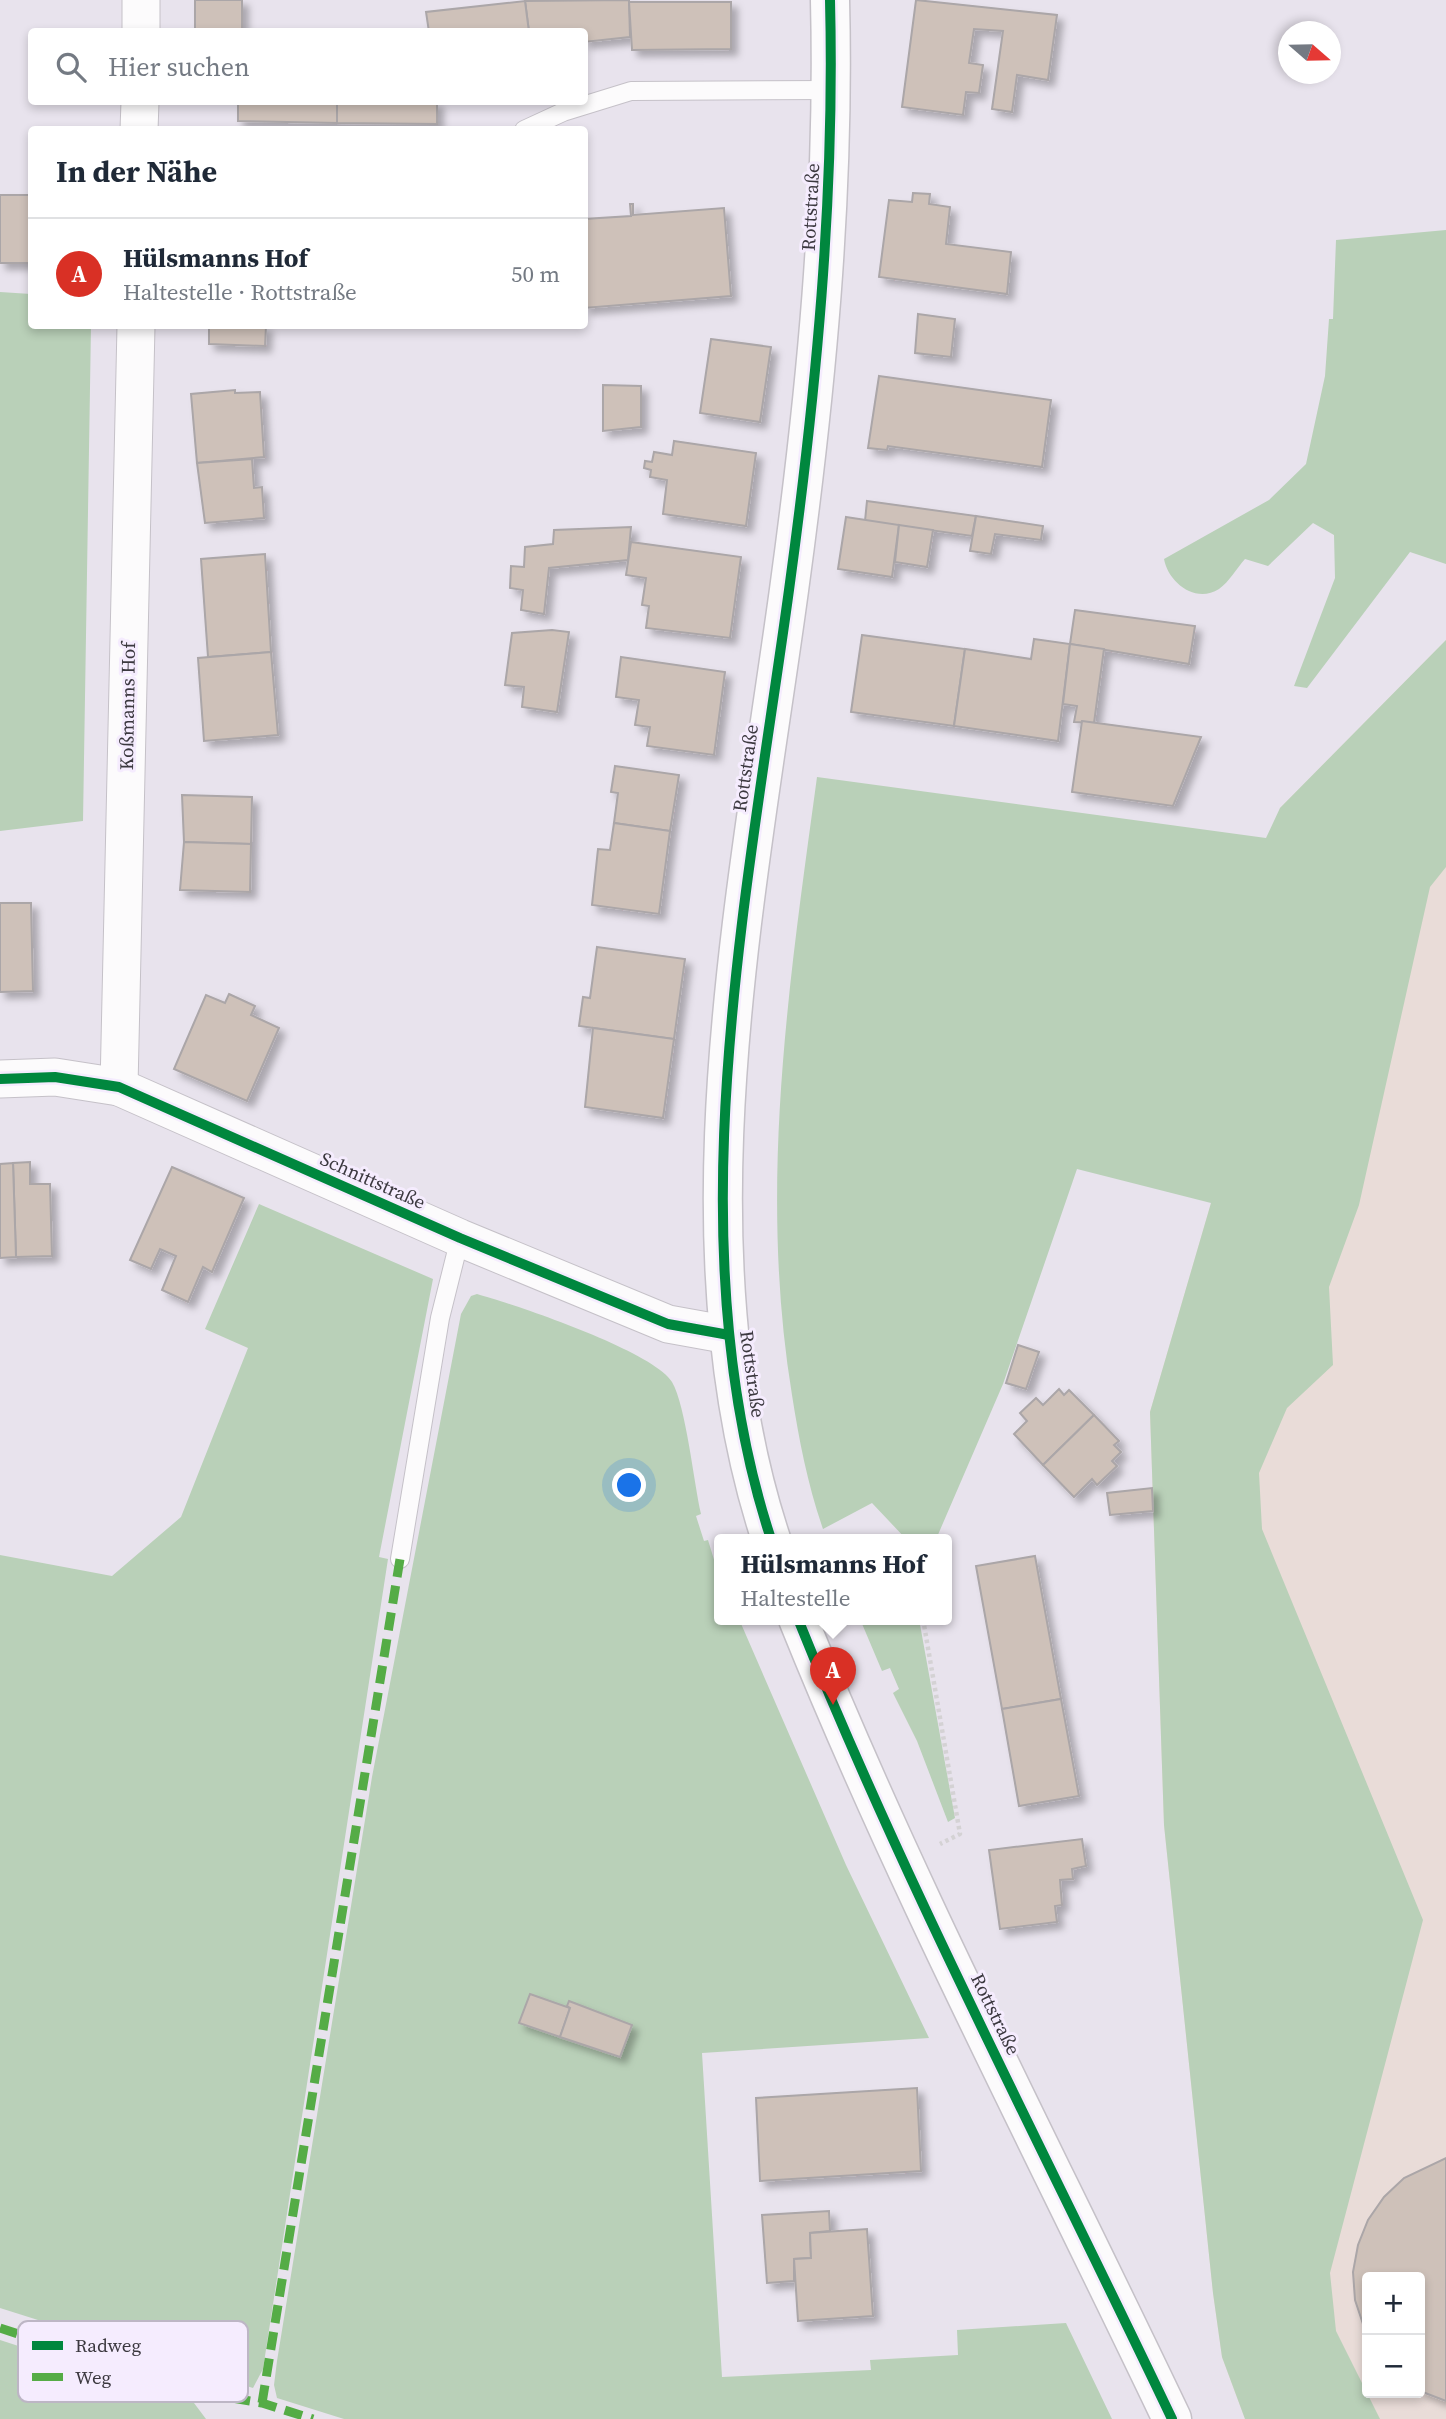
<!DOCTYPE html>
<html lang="de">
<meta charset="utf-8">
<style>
:root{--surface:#fff;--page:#f2f2f3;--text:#1f2937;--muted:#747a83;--line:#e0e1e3;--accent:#d93025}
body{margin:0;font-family:"Source Serif 4",serif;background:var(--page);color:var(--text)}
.controls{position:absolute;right:21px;bottom:21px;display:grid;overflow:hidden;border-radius:7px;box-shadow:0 4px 10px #0003}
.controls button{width:63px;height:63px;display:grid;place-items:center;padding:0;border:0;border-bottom:2px solid var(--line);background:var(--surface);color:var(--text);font:35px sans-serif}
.compass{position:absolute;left:1278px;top:21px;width:63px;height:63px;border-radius:50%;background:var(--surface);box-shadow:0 4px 10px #0003;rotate:110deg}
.you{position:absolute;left:630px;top:1486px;width:24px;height:24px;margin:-18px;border:5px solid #fff;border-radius:50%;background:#1a73e8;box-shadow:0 0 0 10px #1a73e833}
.badge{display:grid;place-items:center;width:46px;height:46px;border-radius:50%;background:var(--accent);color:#fff;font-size:23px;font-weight:700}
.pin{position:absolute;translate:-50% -58px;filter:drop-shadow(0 2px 4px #0008)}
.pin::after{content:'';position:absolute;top:37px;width:24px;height:21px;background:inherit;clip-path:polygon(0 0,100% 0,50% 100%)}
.popup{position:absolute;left:714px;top:1534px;width:238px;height:91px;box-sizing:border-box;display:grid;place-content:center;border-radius:7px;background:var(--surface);filter:drop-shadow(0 2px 5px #0005);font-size:23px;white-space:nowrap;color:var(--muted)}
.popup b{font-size:26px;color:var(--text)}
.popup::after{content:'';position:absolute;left:50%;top:100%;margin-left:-14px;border:14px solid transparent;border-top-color:var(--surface)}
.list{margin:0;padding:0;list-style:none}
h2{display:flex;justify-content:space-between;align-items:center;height:91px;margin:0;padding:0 28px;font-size:30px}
h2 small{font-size:23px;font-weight:400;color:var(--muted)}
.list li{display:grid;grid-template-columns:46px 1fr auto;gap:21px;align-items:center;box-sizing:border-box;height:112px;padding:0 28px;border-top:2px solid var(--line)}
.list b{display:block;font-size:26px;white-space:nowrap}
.list p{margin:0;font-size:23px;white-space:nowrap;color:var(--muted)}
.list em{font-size:23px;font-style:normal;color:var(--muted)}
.icon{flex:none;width:38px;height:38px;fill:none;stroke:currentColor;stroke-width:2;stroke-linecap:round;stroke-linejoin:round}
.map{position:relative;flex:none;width:1446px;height:2419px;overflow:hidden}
.search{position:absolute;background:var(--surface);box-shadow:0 4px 10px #0003;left:28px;top:28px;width:560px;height:77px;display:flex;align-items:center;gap:18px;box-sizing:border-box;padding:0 24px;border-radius:7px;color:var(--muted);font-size:26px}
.panel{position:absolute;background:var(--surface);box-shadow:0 4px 10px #0003;left:28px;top:126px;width:560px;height:203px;border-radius:7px}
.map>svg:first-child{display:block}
.industrial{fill:#e9dcd8;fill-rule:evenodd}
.green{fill:#b9d0b8}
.building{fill:#cec1b9;stroke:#aba6a8;stroke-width:2;filter:url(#shadow)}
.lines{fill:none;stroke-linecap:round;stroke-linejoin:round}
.service-casing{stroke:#c5c1c8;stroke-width:20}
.minor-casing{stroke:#c5c1c8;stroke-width:39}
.tertiary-casing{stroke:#c5c1c8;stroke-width:41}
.path{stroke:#d4d2d4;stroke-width:4.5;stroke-dasharray:3.5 3.5;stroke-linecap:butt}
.service{stroke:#fcfbfc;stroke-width:18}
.minor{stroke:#fcfbfc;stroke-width:37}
.tertiary{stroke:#fcfbfc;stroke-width:38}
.quiet{stroke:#55ac46;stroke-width:9;stroke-dasharray:18 9;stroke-linecap:butt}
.cycleway-casing{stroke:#f5ecfe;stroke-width:15}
.cycleway{stroke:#00873e;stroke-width:10}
.labels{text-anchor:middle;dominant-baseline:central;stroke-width:6;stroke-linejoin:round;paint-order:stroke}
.street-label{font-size:19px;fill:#3b383f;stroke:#f5ecfe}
.key{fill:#f5ecfe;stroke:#bdb6c5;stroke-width:2}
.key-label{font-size:19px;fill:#3b383f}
</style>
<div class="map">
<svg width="1446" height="2419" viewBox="0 0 1446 2419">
<defs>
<filter id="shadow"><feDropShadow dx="6" dy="6" stdDeviation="3.5" flood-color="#0004"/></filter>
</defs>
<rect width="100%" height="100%" fill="#e8e3ed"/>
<path class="industrial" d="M1446 640V2419H1245L1222 2357 1213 2293 1164 1825 1150 1412 1211 1203 1280 808ZM1367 2277H1420V2393H1367Z"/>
<g class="green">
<path d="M1446 230V564L1410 552 1307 688 1294 686 1335 578 1334 535 1313 523 1268 566 1245 559C1237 568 1229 582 1219 589 1195 604 1168 582 1164 559L1269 500 1306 464 1325 376 1329 319H1333L1336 240Z"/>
<polygon points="0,292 31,294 32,326 91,326 83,821 0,831"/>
<path d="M1446 640V867L1430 887 1359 1205 1329 1287 1333 1365 1287 1408 1259 1473 1262 1529 1423 1920 1330 2273 1336 2331 1380 2419H1245L1222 2357 1213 2293 1164 1825 1150 1412 1211 1203 1077 1169 1003 1384 937 1537 906 1539 872 1503 823 1529C808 1486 799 1440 792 1395 758 1187 789 983 817 777L1266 838 1280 808Z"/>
<polygon points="259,1204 433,1279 379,1557 388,1559 263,2369 253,2388 0,2308 0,1555 112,1576 181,1517 248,1348 205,1329"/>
<path d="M477 1294C516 1305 653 1351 672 1382 686 1406 694 1484 701 1514L696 1516 704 1541 708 1540 719 1576V1619H739L846 1865 929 2038 702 2053 722 2377 871 2370 870 2360 958 2355 957 2330 1066 2323 1112 2419H344L277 2398 274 2385 277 2361 372 1777 461 1314 471 1296Z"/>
<polygon points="860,1619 919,1619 955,1818 948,1822 917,1741 893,1693 899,1689 890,1668 882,1671"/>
<polygon points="0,2340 194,2403 206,2419 0,2419"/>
</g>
<g class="building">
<rect x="195" y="0" width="47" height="32"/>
<polygon points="629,0 630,37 584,42 584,32 529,32 525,1"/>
<polygon points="916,0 1057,15 1048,80 1017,75 1012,112 992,109 1003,31 974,29 969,63 983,65 979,93 966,92 963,115 902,107"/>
<polygon points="525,1 529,32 429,32 426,12"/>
<polygon points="629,2 731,2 731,49 632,50"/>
<polygon points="238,102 337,102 337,123 238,121"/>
<polygon points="337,102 437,102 437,124 337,123"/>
<polygon points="913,193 930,194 929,204 950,207 946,244 1011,252 1007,294 879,277 889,200 912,202"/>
<rect x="0" y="195" width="32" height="68"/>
<polygon points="630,204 633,204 633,215 724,208 731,296 584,308 584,219 631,216"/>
<polygon points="918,314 955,319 951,357 915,353"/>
<polygon points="209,326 266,326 265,346 209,344"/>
<polygon points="711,339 771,347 760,422 700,413"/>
<polygon points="879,376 1051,400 1042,467 888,446 887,450 868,448"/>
<polygon points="603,385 641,386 641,427 603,431"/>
<polygon points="235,390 235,393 260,392 264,457 197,463 191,394"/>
<polygon points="674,441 756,453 746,526 663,514 667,480 650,477 651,470 644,468 645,461 652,462 654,452 672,455"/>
<polygon points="252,459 254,488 262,487 264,518 205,523 197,463"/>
<polygon points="867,501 976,516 972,536 865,521"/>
<polygon points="976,516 1043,526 1041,540 995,534 991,554 970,551"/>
<polygon points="846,517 899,525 892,577 838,569"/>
<polygon points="899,525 933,530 927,567 895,562"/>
<polygon points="631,527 628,560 549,568 544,614 521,610 523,590 510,588 511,566 524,567 525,547 553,544 554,530"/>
<polygon points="631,542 741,557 730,638 646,628 649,606 642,605 646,578 626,575"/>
<polygon points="265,554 271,652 208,657 201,559"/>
<polygon points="1075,610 1195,626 1189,664 1070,644"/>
<polygon points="552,630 569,632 557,712 522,707 524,687 505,685 512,633"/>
<polygon points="862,635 965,649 954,726 851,712"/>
<polygon points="1034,639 1070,644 1058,741 954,726 965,649 1031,659"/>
<polygon points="1070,644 1104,649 1094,723 1074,722 1077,706 1063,704"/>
<polygon points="271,652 278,735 204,741 198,658"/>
<polygon points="621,657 725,672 714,755 647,746 650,727 635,725 639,700 616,697"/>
<polygon points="1082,721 1201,737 1173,806 1072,792"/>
<polygon points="615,766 679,775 670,831 614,823 618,793 611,792"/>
<polygon points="182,795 252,797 251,844 184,842"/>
<polygon points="614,823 670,831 659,914 592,905 598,849 610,850"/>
<polygon points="184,842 251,844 250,892 180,890"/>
<polygon points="0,903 31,903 33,991 0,992"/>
<polygon points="597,947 685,959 674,1039 579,1026 583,997 590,998"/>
<polygon points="229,994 255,1006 251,1015 279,1028 247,1101 174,1069 206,995 225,1003"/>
<polygon points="593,1028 674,1039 663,1118 585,1107"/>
<polygon points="30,1162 30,1184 50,1184 52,1256 16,1257 13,1163"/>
<polygon points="13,1163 16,1257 0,1258 0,1164"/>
<polygon points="172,1167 244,1198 212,1272 203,1267 188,1302 162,1290 176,1256 160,1249 151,1269 130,1260"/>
<polygon points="1018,1345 1039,1352 1026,1389 1006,1383"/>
<polygon points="1059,1389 1064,1395 1069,1390 1094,1415 1043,1465 1014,1434 1027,1421 1020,1413 1036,1398 1043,1405"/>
<polygon points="1094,1415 1119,1441 1114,1445 1121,1452 1112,1461 1117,1466 1097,1485 1092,1479 1074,1497 1043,1465"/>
<polygon points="1152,1488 1153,1511 1110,1515 1107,1493"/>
<polygon points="1035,1556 1061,1699 1002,1709 976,1566"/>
<polygon points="1061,1699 1079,1796 1019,1806 1002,1709"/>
<polygon points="1082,1839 1086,1866 1072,1869 1073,1879 1060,1880 1062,1905 1055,1906 1057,1922 1000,1929 989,1850"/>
<polygon points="530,1994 570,2008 560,2037 519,2023"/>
<polygon points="569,2001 632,2025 620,2057 560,2037 570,2008 567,2006"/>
<polygon points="917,2088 921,2171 760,2181 756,2098"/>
<polygon points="1446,2158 1446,2401 1420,2391 1420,2277 1367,2277 1367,2336 1355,2300 1353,2272 1358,2245 1368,2220 1384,2197 1404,2178"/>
<polygon points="829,2211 830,2231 810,2233 811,2258 794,2259 794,2281 767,2283 762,2215"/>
<polygon points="867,2229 873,2316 798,2321 794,2259 811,2258 810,2233"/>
</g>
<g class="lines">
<defs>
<g id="service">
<polyline points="524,130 563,112 631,91 832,90"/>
<polyline points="400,1559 440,1318 460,1238"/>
</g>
<g id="minor">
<polyline points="141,32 141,0"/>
<polyline points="139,130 140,102"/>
<polyline points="0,1079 55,1077 119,1087 460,1238 668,1324 729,1335"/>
<polyline points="119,1087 136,326"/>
</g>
<g id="tertiary">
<path d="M771 1539C673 1243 748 891 789 590 816 393 835 198 830 0"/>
<path d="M798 1619C908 1892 1046 2154 1172 2419"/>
</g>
</defs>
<use href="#service" class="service-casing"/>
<use href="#minor" class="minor-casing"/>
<use href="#tertiary" class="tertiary-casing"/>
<polyline class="path" points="923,1619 960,1834 940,1844"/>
<use href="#service" class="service"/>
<use href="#minor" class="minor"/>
<use href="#tertiary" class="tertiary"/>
<g class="quiet">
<polyline points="0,2328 195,2392 262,2403 313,2419"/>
<polyline points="262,2403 400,1559"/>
</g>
<defs>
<g id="cycleway">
<polyline points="0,1079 55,1077 119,1087 460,1238 668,1324 729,1335"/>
<path d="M771 1539C673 1243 748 891 789 590 816 393 835 198 830 0"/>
<path d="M798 1619C908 1892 1046 2154 1172 2419"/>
</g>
</defs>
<use href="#cycleway" class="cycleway-casing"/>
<use href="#cycleway" class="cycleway"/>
</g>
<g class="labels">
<g class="street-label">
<text transform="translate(810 207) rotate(-87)">Rottstraße</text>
<text transform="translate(127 706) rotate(-89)">Koßmanns Hof</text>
<text transform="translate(745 768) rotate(-82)">Rottstraße</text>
<text transform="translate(373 1180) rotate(24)">Schnittstraße</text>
<text transform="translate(753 1374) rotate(82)">Rottstraße</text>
<text transform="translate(996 2014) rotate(64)">Rottstraße</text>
</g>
</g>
<rect x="18" y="2321" width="230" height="81" rx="10" class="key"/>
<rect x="32" y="2341" width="31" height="9" fill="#00873e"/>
<rect x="32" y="2373" width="31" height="8" fill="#55ac46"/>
<g class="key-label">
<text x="75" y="2352">Radweg</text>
<text x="75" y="2384">Weg</text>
</g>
</svg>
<div class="controls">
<button>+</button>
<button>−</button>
</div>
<svg class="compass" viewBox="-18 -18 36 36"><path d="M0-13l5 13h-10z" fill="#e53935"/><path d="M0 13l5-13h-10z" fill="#747a83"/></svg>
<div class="you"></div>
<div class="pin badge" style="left:833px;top:1705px">A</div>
<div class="popup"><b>Hülsmanns Hof</b>Haltestelle</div>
<div class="search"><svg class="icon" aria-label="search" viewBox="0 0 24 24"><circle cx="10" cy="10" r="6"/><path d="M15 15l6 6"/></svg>Hier suchen</div>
<section class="panel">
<h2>In der Nähe<small></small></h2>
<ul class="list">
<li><span class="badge">A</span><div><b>Hülsmanns Hof</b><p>Haltestelle · Rottstraße</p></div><em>50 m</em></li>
</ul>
</section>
</div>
